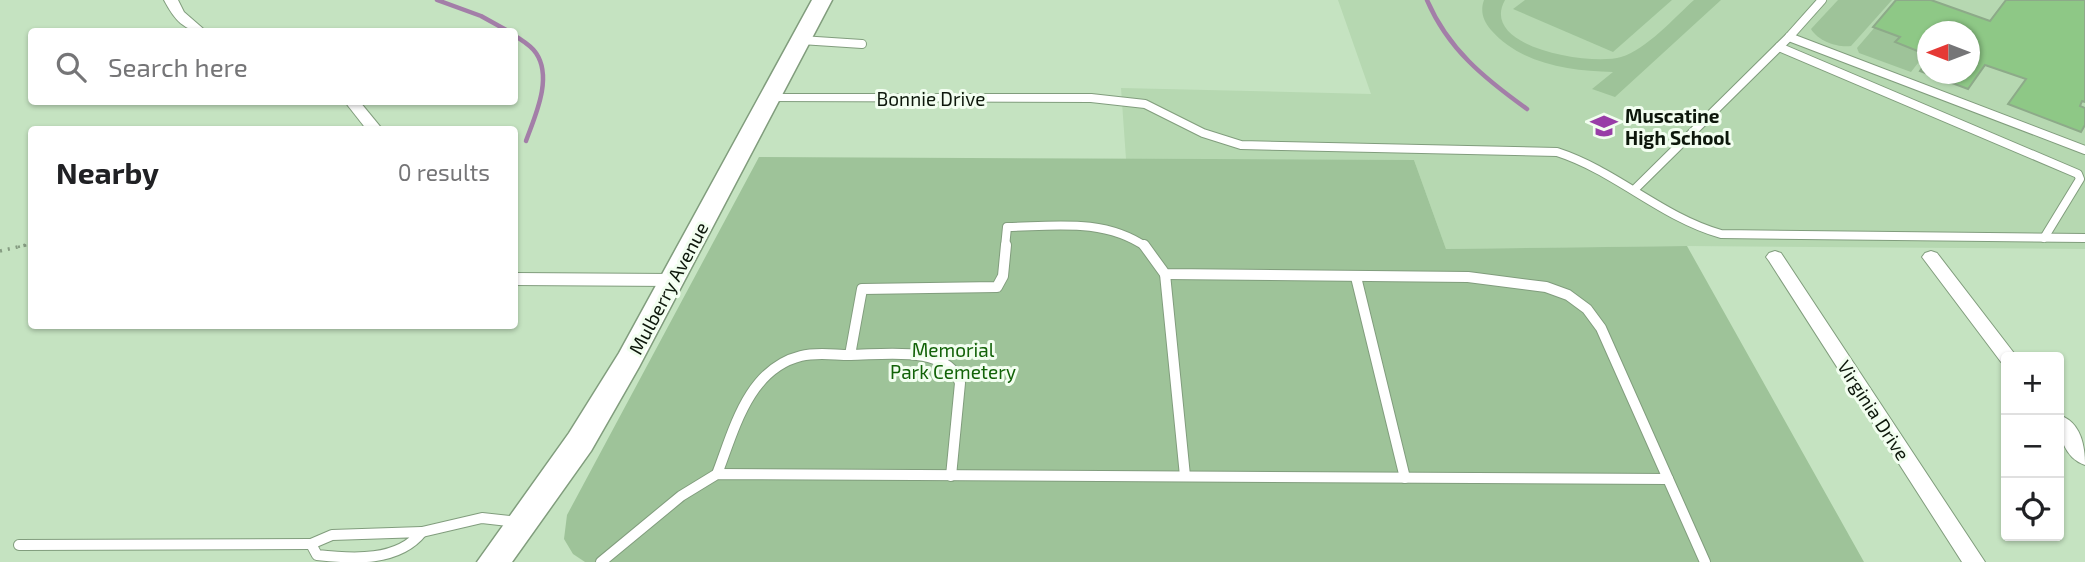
<!DOCTYPE html>
<meta charset="utf-8">
<style>
:root{--surface:#fff;--page:#f6f6f6;--text:#202124;--muted:#757577;--line:#e0e0e0}
body{margin:0;font-family:"Exo 2",sans-serif;background:var(--page);color:var(--text)}
.controls{position:absolute;right:21px;bottom:21px;display:grid;overflow:hidden;border-radius:7px;box-shadow:0 2px 5px #0004}
.controls button{width:63px;height:63px;display:grid;place-items:center;padding:0;border:0;border-bottom:2px solid var(--line);background:var(--surface);color:var(--text);font:35px sans-serif}
.compass{position:absolute;left:1917px;top:21px;width:63px;height:63px;border-radius:50%;background:var(--surface);box-shadow:0 2px 5px #0004;rotate:270deg}
.list{margin:0;padding:0;list-style:none}
h2{display:flex;justify-content:space-between;align-items:center;height:91px;margin:0;padding:0 28px;font-size:30px}
h2 small{font-size:23px;font-weight:400;color:var(--muted)}
.icon{flex:none;width:38px;height:38px;fill:none;stroke:currentColor;stroke-width:2;stroke-linecap:round;stroke-linejoin:round}
.map{position:relative;flex:none;width:2085px;height:562px;overflow:hidden}
.search{position:absolute;background:var(--surface);box-shadow:0 2px 5px #0004;left:28px;top:28px;width:490px;height:77px;display:flex;align-items:center;gap:18px;box-sizing:border-box;padding:0 24px;border-radius:7px;color:var(--muted);font-size:26px}
.panel{position:absolute;background:var(--surface);box-shadow:0 2px 5px #0004;left:28px;top:126px;width:490px;height:203px;border-radius:7px}
.map>svg:first-child{display:block}
.built{fill:#b6d8b1;fill-rule:evenodd}
.green{fill:#9ec399}
.lines{fill:none;stroke-linecap:round;stroke-linejoin:round}
.stream{stroke:#a37ea8;stroke-width:4.5}
.building{fill:#8ec886;stroke:#8daa89;stroke-width:2}
.service-far1-casing{stroke:#819d7d;stroke-width:10}
.service-casing{stroke:#819d7d;stroke-width:12}
.minor-casing{stroke:#819d7d;stroke-width:2}
.secondary-casing{stroke:#819d7d;stroke-width:3}
.path-far1{stroke:#859c82;stroke-width:2.5;stroke-dasharray:2 4.5;stroke-linecap:butt}
.path{stroke:#859c82;stroke-width:3.5;stroke-dasharray:2 6;stroke-linecap:butt}
.service-far1{stroke:#fff;stroke-width:8}
.service{stroke:#fff;stroke-width:10}
.minor{fill:#fff;fill-rule:evenodd}
.secondary{fill:#fff;fill-rule:evenodd}
.labels{text-anchor:middle;dominant-baseline:central;stroke-width:6;stroke-linejoin:round;paint-order:stroke}
.street-label{font-size:19px;fill:#0d170b;stroke:#f2fef0}
.poi-label{font-size:19px;font-weight:bold;fill:#0d170b;stroke:#f2fef0;text-anchor:start}
.park-label{font-size:19px;fill:#126208;stroke:#f2fef0}
</style>
<div class="map">
<svg width="2085" height="562" viewBox="0 0 2085 562">
<rect width="100%" height="100%" fill="#c5e3c1"/>
<path class="built" d="M1338 0H2085V249L1687 246 1446 249 1414 160 1126 159 1121 88 1371 94ZM1927 32H1969V74H1927Z"/>
<g class="green">
<path d="M1484 0H1505C1478 48 1592 66 1621 57 1646 50 1675 17 1694 0H1721L1615 97 1592 89 1613 72C1569 71 1521 64 1491 30 1483 21 1480 11 1484 0Z"/>
<polygon points="1525,0 1672,0 1613,52 1513,9"/>
<path d="M1838 0H1892L1851 46C1838 48 1818 41 1811 29Z"/>
<polygon points="1875,27 1900,37 1895,42 1925,54 1911,72 1859,53 1857,48"/>
<polygon points="759,157 1414,160 1446,249 1687,246 1864,562 585,562 573,554 564,539 567,515"/>
</g>
<g class="lines">
<g class="stream">
<polyline points="437,0 481,16 510,32"/>
<path d="M1427 0C1448 49 1484 78 1527 109"/>
<path d="M514 35C521 40 531 45 536 53 553 78 535 116 526 141"/>
</g>
</g>
<polygon class="building" points="1896,0 1931,0 1990,21 2006,0 2085,0 2085,102 2082,101 2080,106 2085,108 2085,125 2081,132 2008,104 2026,79 1985,65 1968,89 1920,71 1927,61 1927,74 1969,74 1969,32 1927,32 1925,54 1895,42 1900,37 1873,27"/>
<g class="lines">
<defs>
<g id="service-far1">
<polyline points="1789,37 2085,150"/>
<polyline points="801,40 862,44"/>
<polyline points="1779,47 2078,174 2080,179 2044,238"/>
<path d="M1091 98 1145 104 1203 133 1241 145 1557 152C1616 171 1661 217 1721 234L2085 238"/>
<polyline points="1634,190 1789,37 1822,0"/>
<path d="M1005 247 1007 227C1055 226 1104 218 1146 247"/>
</g>
<g id="service">
<polyline points="1144,245 1165,274 1468,277 1546,287 1568,295 1587,309 1601,328 1705,562"/>
<polyline points="1165,274 1185,476"/>
<polyline points="1356,277 1405,478"/>
<path d="M717 474C734 430 748 369 801 356 817 352 834 355 850 355"/>
<path d="M951 476 960 383C947 344 883 355 850 355L862 289 997 287 1003 276 1006 245"/>
<path d="M422 532C398 562 353 559 317 555L311 544 332 535Z"/>
<polyline points="422,532 482,518 518,522"/>
<polyline points="19,545 311,544"/>
<polyline points="601,562 681,496 717,474 1668,479"/>
</g>
<g id="minor">
<path d="M164 0H178L184 12 207 32C184 32 174 19 164 0Z"/>
<polygon points="771,94 1091,94 1098,98 1091,102 766,101 764,98 766,95"/>
<polygon points="345,102 360,102 383,130 367,130"/>
<polygon points="1775,251 1781,253 1985,562 1962,562 1769,261 1766,257 1769,253"/>
<polygon points="1931,251 1937,253 2017,357 2006,357 2006,363 2001,362 1925,261 1922,257 1925,253"/>
<polygon points="514,273 672,274 681,280 672,286 514,285"/>
<path d="M2059 415C2081 422 2085 446 2085 465 2064 458 2058 434 2059 415Z"/>
</g>
<polygon id="secondary" points="812,0 832,0 639,367 591,451 512,562 477,562 569,433 619,353"/>
</defs>
<use href="#service-far1" class="service-far1-casing"/>
<use href="#service" class="service-casing"/>
<use href="#minor" class="minor-casing"/>
<use href="#secondary" class="secondary-casing"/>
<polyline class="path-far1" points="18,247 32,244"/>
<polyline class="path" points="0,251 26,245"/>
<use href="#service-far1" class="service-far1"/>
<use href="#service" class="service"/>
<use href="#minor" class="minor"/>
<use href="#secondary" class="secondary"/>
</g>
<defs>
<symbol id="school-bare" viewBox="-9 -9 18 18"><path d="M0-5L7-2L0 1L-7-2ZM-4 1L0 2.5L4 1V4Q0 6-4 4Z" fill="#983da7" stroke="#f2fef0" stroke-width="2.5" paint-order="stroke"/></symbol>
</defs>
<g fill-rule="evenodd">
<use href="#school-bare" x="1585" y="107" width="38" height="38"/>
</g>
<g class="labels">
<g class="street-label">
<text x="931" y="98">Bonnie Drive</text>
<text transform="translate(668 288) rotate(-62)">Mulberry Avenue</text>
<text transform="translate(1874 410) rotate(57)">Virginia Drive</text>
</g>
<g class="poi-label">
<text x="1625" y="115">Muscatine<tspan x="1625" dy="22">High School</tspan></text>
</g>
<g class="park-label">
<text x="953" y="349">Memorial<tspan x="953" dy="22">Park Cemetery</tspan></text>
</g>
</g>
</svg>
<div class="controls">
<button>+</button>
<button>−</button>
<button><svg class="icon" aria-label="locate" viewBox="0 0 24 24"><circle cx="12" cy="12" r="6"/><path d="M12 2v4M12 18v4M2 12h4M18 12h4"/></svg></button>
</div>
<svg class="compass" viewBox="-18 -18 36 36"><path d="M0-13l5 13h-10z" fill="#e53935"/><path d="M0 13l5-13h-10z" fill="#757577"/></svg>
<div class="search"><svg class="icon" aria-label="search" viewBox="0 0 24 24"><circle cx="10" cy="10" r="6"/><path d="M15 15l6 6"/></svg>Search here</div>
<section class="panel">
<h2>Nearby<small>0 results</small></h2>
<ul class="list">
</ul>
</section>
</div>
